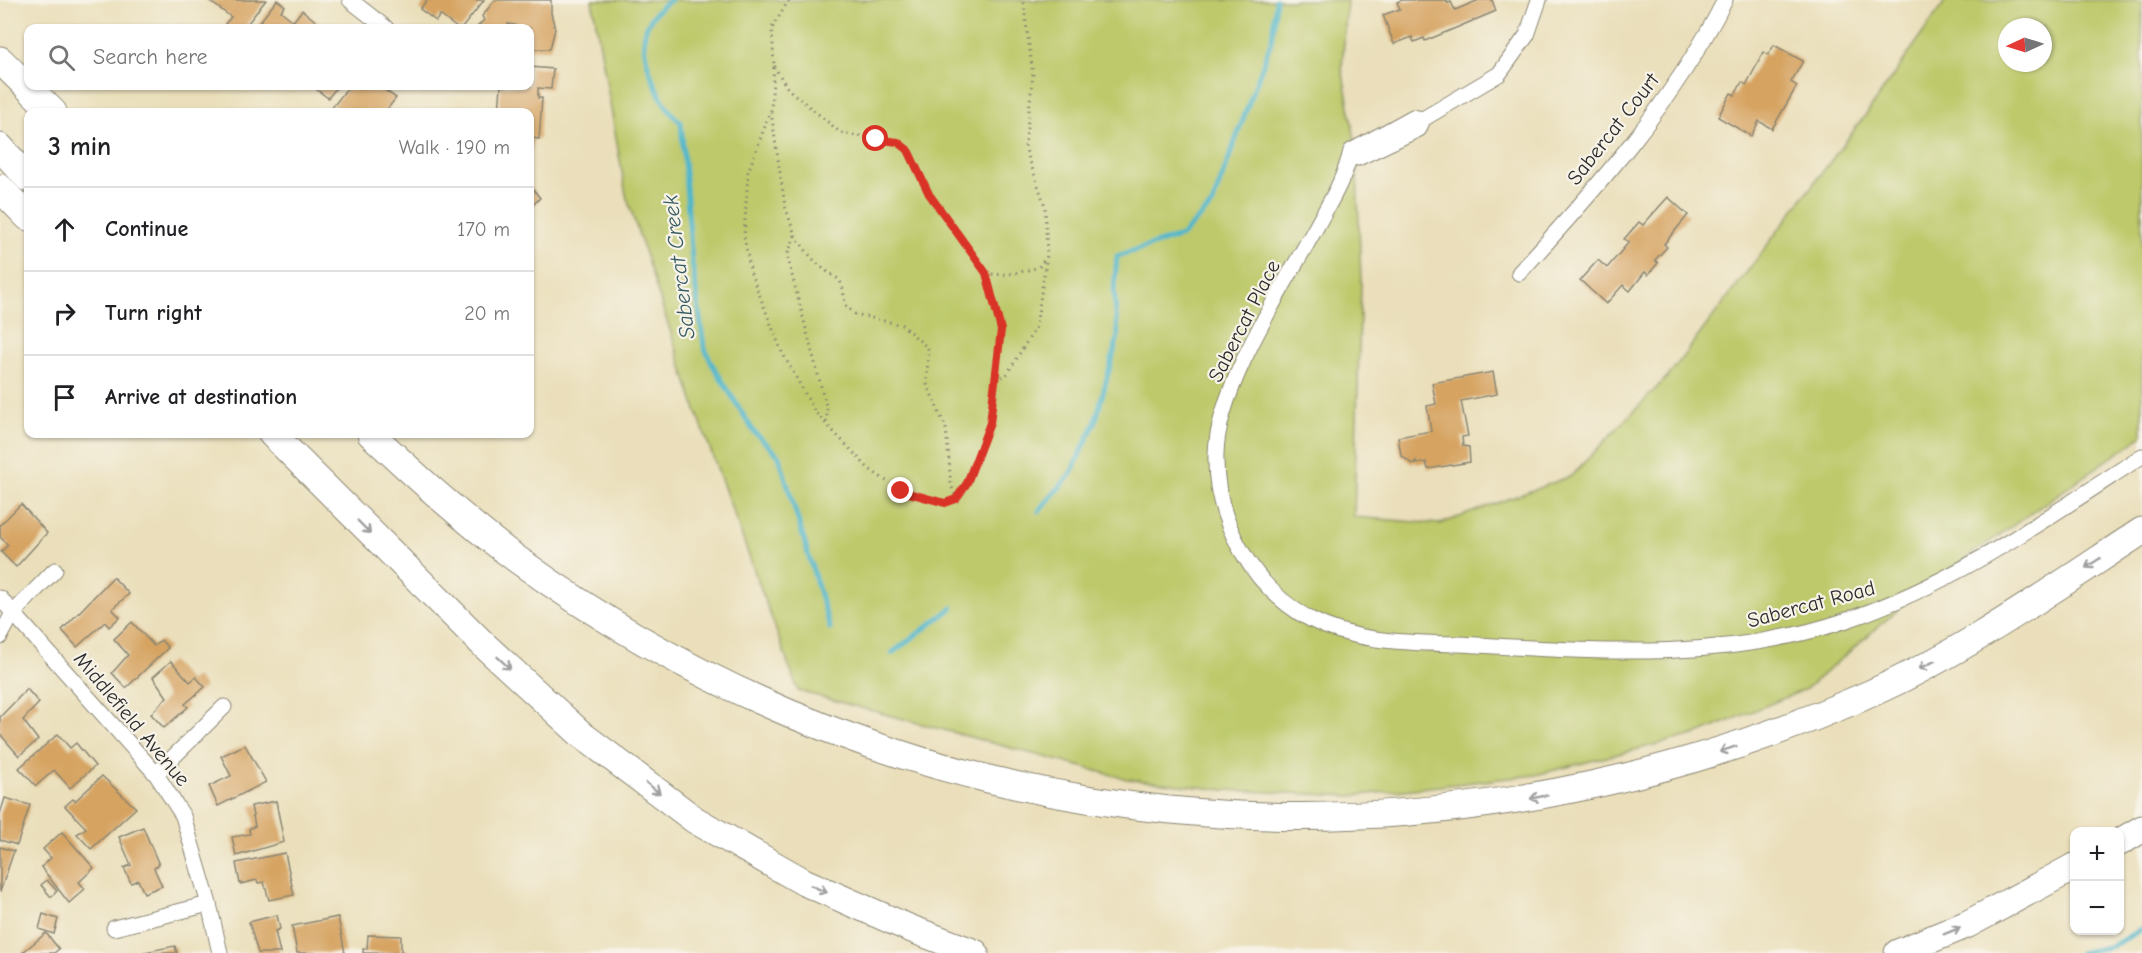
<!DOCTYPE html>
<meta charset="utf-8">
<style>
:root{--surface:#fff;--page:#f2f2f2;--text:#202124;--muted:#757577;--line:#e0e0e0}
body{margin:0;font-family:"Comic Neue",sans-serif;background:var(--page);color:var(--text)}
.controls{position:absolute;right:18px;bottom:18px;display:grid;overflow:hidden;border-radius:12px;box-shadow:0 2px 4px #0004}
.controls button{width:54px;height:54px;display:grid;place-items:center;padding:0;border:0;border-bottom:2px solid var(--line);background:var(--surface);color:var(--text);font:30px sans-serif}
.compass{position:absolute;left:1998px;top:18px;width:54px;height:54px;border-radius:50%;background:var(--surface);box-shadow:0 2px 4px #0004;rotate:266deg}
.stop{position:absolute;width:18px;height:18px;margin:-14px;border:4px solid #d93025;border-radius:50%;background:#fff}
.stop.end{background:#d93025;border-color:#fff;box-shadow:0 2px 6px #0008}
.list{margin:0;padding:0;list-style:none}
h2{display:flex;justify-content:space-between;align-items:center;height:78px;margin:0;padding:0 24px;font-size:26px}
h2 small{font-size:20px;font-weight:400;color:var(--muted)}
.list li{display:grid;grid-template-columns:39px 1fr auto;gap:18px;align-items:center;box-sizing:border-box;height:84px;padding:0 24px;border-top:2px solid var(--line)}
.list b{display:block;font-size:22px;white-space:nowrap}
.list em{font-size:20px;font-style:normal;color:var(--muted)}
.icon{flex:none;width:33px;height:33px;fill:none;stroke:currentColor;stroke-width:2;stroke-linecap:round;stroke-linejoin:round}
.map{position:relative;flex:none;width:2142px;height:953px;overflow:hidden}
.search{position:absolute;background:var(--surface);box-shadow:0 2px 4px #0004;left:24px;top:24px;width:510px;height:66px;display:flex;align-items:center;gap:15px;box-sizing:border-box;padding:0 21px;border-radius:12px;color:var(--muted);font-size:22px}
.panel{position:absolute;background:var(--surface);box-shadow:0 2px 4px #0004;left:24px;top:108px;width:510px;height:330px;border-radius:12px}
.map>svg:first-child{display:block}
.green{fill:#bdc96b;stroke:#747a4b;stroke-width:1.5;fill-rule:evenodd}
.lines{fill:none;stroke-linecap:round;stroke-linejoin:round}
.stream{stroke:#4db6ca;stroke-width:5}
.building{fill:#d6a361}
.minor-casing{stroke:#8a8572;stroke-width:17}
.motorway-casing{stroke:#8a8572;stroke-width:29}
.path{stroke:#8a8572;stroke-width:3;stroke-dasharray:1.5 4.5;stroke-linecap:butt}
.minor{stroke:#fff;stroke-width:15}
.motorway{stroke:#fff;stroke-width:27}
.oneway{stroke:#a0a0a0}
.route{stroke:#d93025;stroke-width:8}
.labels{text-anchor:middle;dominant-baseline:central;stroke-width:4.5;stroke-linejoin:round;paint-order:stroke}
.street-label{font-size:21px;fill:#2b2b2b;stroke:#f7f3e8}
.water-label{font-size:22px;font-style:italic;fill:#375c63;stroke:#f7f3e8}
</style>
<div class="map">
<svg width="2142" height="953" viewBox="0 0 2142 953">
<rect width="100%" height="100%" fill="#f7f3e8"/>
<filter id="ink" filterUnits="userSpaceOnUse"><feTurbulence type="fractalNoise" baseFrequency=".0167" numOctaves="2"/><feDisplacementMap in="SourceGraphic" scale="12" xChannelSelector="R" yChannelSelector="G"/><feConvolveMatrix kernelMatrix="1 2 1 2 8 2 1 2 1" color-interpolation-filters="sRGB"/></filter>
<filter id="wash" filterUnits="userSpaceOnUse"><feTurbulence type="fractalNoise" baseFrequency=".008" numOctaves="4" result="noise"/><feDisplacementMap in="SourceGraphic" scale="24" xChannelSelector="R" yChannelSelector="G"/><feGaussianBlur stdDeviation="1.35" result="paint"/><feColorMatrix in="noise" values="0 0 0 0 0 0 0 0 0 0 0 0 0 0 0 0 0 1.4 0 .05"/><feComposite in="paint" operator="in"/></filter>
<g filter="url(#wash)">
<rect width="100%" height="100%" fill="#eadfba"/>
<path class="green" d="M592 0H1347L1342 68 1356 145 1361 281 1354 517 1440 524 1571 476 1669 375 1867 113 1946 0H2142V436L1923 588 1806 689 1698 734 1535 775 1351 796 1225 790 1127 779 798 691 696 410 626 195ZM2007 27H2043V63H2007Z"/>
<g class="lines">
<g class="stream">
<path d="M671 0C659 7 651 15 646 28 637 51 661 109 681 122L692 262 704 346 712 364 754 432 779 456 830 628"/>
<polyline points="1039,511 1070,475 1095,423 1118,336 1114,291 1117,256 1181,236 1212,205 1272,39 1276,0"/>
<polyline points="892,653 952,608"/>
<polyline points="2080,953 2112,946 2142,929"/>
</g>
</g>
<g id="blocks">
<g class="building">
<polygon points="208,0 266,0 244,28 230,28 225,24 231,17"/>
<polygon points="277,0 285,6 281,11 292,20 292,23 302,10 318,23 313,28 255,28"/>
<polygon points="427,0 484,0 462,28 457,28 440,15 436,21 420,9"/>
<polygon points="495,0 551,0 551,13 555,29 550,49 530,49 530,28 514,28 515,25 508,24 509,28 476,28 484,20 482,16"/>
<polygon points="1402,0 1446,0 1448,3 1451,2 1455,10 1479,0 1492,0 1496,11 1425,41 1424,38 1414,42 1412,37 1394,44 1383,15 1400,9 1397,2"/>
<polygon points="1774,45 1803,61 1791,82 1797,86 1772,129 1759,121 1751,136 1718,117 1731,93 1735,95 1742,82 1746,85 1764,52 1768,55"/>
<polygon points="530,67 553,69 551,89 538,88 538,98 542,98 539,139 533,138 532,150 530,150 530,112 499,112 501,86 530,86"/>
<polygon points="312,86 338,86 328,98"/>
<polygon points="349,86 379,86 396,98 385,112 335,112 331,109"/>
<polygon points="530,185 540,198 530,208"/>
<polygon points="1668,197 1688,215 1664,244 1667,247 1655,260 1658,263 1648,275 1645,272 1630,291 1623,285 1606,304 1580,280 1598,260 1607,268 1629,242 1624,239 1639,222 1643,225"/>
<polygon points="1493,372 1497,394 1461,401 1468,436 1462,437 1463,446 1469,447 1470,462 1428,469 1426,462 1416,464 1416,461 1412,464 1401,455 1398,437 1431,431 1427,406 1436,404 1432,383"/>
<polygon points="21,504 47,533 16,567 1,552 8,545 0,537 0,525"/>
<polygon points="113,577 129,594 112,609 120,617 109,627 105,622 77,647 62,630"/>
<polygon points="132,622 154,646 161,640 168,648 126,688 112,673 128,655 114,639"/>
<polygon points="171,661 190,682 196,677 205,687 185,704 188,707 164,728 151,714 167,697 153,677"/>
<polygon points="27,689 39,703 23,720 38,740 19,756 0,734 0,717"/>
<polygon points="58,734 70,748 76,743 95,766 70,788 54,770 36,786 19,768"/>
<polygon points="245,745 266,782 218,806 209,786 231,776 221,756"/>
<polygon points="102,776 136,808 91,849 77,834 86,828 65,806 73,799 75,801"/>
<polygon points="5,798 30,805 17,845 0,840 0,814"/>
<polygon points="276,801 284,842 236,856 232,837 250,834 249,829 255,826 251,806"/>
<polygon points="143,827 159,865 154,868 162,886 144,893 138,880 131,883 124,868 131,865 119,837"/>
<polygon points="62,832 94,868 79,882 85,889 69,903 41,867 51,858 43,849"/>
<polygon points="0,847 14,851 0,892"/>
<polygon points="285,853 294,895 269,900 264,882 258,883 257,880 240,884 236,863"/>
<polygon points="47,880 57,891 51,897 41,885"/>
<polygon points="43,914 58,919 54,934 39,929"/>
<polygon points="277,915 280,929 275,931 280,953 258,953 249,922"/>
<polygon points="338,917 345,953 297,953 292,926"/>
<polygon points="46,933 59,949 54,953 22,953"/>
<polygon points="368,935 401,936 401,951 406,953 363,953 363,949 367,949"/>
<polygon points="175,946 177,953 144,953 144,952"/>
</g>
</g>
</g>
<g filter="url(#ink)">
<use href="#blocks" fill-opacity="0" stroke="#8a8572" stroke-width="1.5"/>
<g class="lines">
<defs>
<g id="minor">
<polyline points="350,0 386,28"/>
<path d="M1423 119 1413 117 1351 151C1345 177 1332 199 1319 222 1286 283 1217 387 1216 454 1214 519 1252 588 1310 619 1361 646 1422 642 1478 645 1600 652 1726 661 1844 621 1956 583 2044 520 2142 456"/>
<polyline points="1358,158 1419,129 1423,119 1499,74 1527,35 1539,0"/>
<path d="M1519 273C1596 189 1673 103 1725 0"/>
<polyline points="0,598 156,774 183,816 209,904 220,953"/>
<polyline points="0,637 13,613 55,570"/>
<polyline points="156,774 224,707"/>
<polyline points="114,928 209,904"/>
</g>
<g id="motorway">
<polyline points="0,60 53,112"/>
<polyline points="0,147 28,178"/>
<polyline points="0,188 28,217"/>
<polyline points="272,434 484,645 582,735 695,820 804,882 909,928 975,953"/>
<path d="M371 434C418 478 466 522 518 560 915 848 1411 892 1858 699 1959 656 2050 591 2142 531"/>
<polyline points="2120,842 2142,829"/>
<polyline points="1898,953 1968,924 2074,867"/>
</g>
</defs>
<use href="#minor" class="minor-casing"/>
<use href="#motorway" class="motorway-casing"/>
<g class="path">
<polyline points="774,66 788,89 841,133 898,142 908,149 929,194 986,273 1001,330 990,424 967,483 956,499 945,503 901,491 869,469 815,412 782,352 751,274 744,236 748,172 771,110 774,66 772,28 789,0"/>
<polyline points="771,112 785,206 795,235 787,256 827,409 827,422"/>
<path d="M795 235C802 245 809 256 819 265 839 283 842 272 845 305L855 314 902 325 928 348 927 384 946 428 951 485 956 498"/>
<path d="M986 273C1004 277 1021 272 1039 267L1046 257"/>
<polyline points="996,380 1007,374 1036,327 1047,255 1045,206 1025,147 1033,74 1023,0"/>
</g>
<use href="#minor" class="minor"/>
<use href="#motorway" class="motorway"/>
</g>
<defs><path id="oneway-shaft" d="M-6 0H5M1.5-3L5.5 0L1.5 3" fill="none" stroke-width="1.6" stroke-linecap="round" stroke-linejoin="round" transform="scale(1.5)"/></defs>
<g class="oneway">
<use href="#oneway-shaft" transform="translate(364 527) rotate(45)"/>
<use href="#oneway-shaft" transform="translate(2093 563) rotate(147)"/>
<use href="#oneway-shaft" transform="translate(504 663) rotate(43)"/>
<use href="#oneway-shaft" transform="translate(1927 665) rotate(153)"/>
<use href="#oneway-shaft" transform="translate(1728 749) rotate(161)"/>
<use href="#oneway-shaft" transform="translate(653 788) rotate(37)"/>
<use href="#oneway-shaft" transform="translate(1539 797) rotate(169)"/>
<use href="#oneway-shaft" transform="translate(819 889) rotate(24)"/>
<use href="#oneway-shaft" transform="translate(1952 931) rotate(-22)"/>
</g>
</g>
<g class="lines" filter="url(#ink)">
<polyline class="route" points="876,139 898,142 908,150 929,194 986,273 1001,330 990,423 967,483 956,499 945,503 901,491"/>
</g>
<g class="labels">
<g class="street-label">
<text transform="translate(1613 129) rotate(-52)">Sabercat Court</text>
<text transform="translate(1244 321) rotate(-63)">Sabercat Place</text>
<text transform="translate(1811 604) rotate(-15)">Sabercat Road</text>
<text transform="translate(132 719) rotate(50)">Middlefield Avenue</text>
</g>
<g class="water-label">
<text transform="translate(679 267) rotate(-97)">Sabercat Creek</text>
</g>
</g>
</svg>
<div class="controls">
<button>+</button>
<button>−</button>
</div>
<svg class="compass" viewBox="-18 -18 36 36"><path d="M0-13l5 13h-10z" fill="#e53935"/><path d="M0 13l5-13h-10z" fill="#757577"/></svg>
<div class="stop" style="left:876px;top:139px"></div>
<div class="stop end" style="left:901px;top:491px"></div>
<div class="search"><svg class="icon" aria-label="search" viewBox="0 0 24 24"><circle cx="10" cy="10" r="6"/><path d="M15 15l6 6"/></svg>Search here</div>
<section class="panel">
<h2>3 min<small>Walk · 190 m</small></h2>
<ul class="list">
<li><svg class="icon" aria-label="ahead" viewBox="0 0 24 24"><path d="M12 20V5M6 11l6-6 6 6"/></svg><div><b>Continue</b></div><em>170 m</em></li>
<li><svg class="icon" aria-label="right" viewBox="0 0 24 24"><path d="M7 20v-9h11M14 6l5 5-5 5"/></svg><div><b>Turn right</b></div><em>20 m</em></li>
<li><svg class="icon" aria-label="arrive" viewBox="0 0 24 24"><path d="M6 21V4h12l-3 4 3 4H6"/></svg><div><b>Arrive at destination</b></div></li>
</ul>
</section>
</div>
